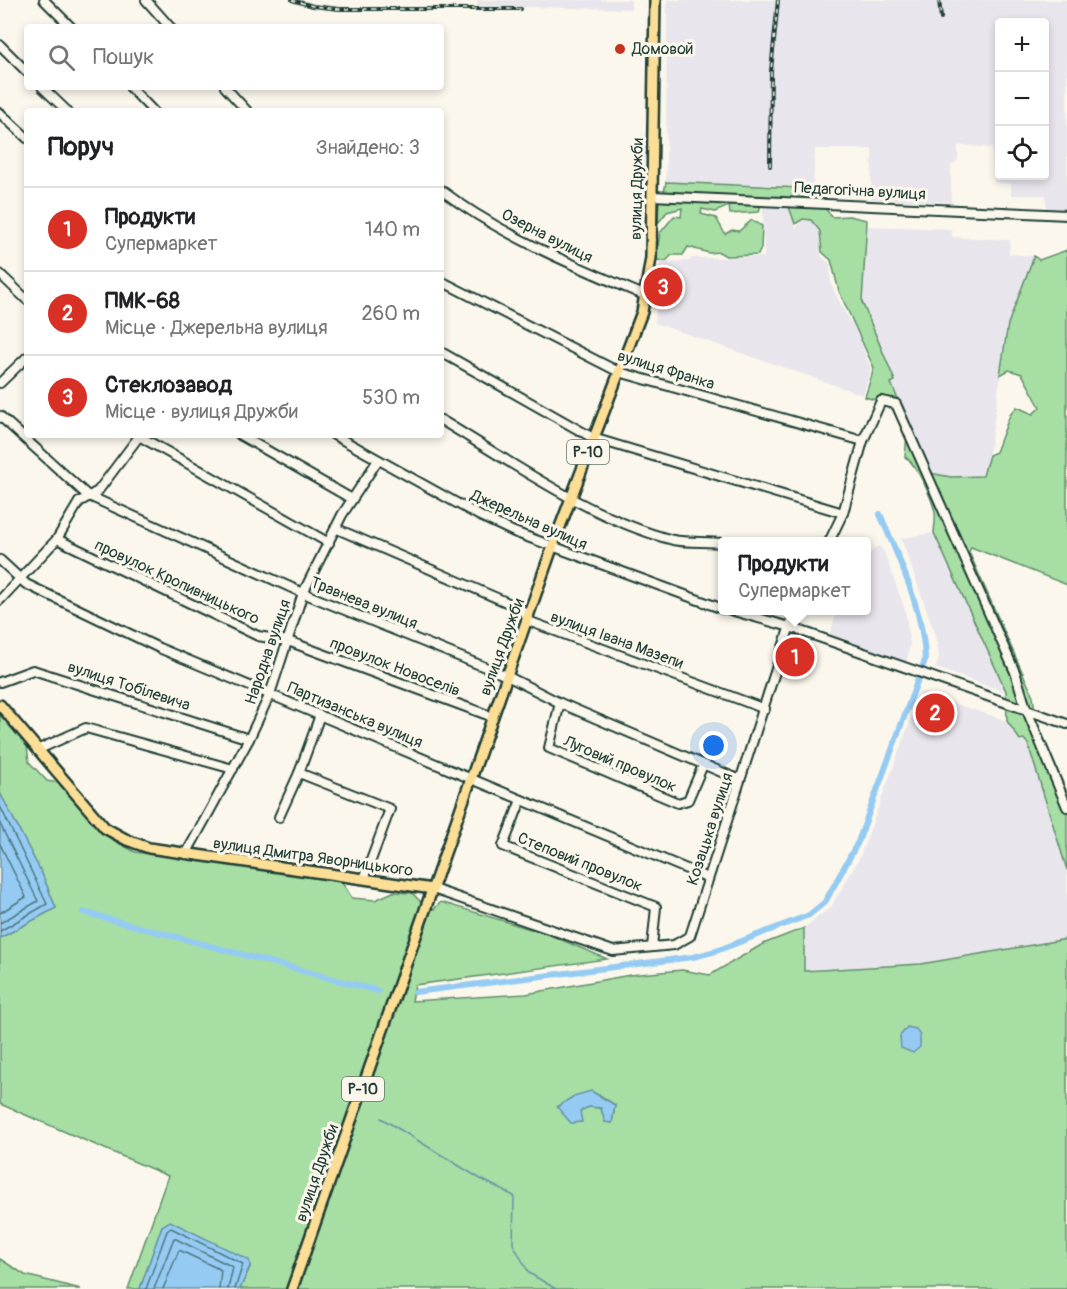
<!DOCTYPE html>
<html lang="uk">
<meta charset="utf-8">
<style>
:root{--surface:#fff;--page:#f6f6f6;--text:#202124;--muted:#757577;--line:#e0e0e0;--accent:#d93025}
body{margin:0;font-family:Pangolin,sans-serif;background:var(--page);color:var(--text)}
.controls{position:absolute;right:18px;top:18px;display:grid;overflow:hidden;border-radius:6px;box-shadow:0 3px 9px #0003}
.controls button{width:54px;height:54px;display:grid;place-items:center;padding:0;border:0;border-bottom:2px solid var(--line);background:var(--surface);color:var(--text);font:30px sans-serif}
.you{position:absolute;left:714px;top:746px;width:21px;height:21px;margin:-15px;border:4px solid #fff;border-radius:50%;background:#1a73e8;box-shadow:0 0 0 9px #1a73e833}
.badge{display:grid;place-items:center;width:39px;height:39px;border-radius:50%;background:var(--accent);color:#fff;font-size:20px;font-weight:700}
.pin{position:absolute;translate:-50% -50%;border:3px solid #fff;box-shadow:0 2px 6px #0006}
.popup{position:absolute;left:718px;top:537px;width:153px;height:78px;box-sizing:border-box;display:grid;place-content:center;border-radius:6px;background:var(--surface);filter:drop-shadow(0 2px 4px #0005);font-size:20px;white-space:nowrap;color:var(--muted)}
.popup b{font-size:22px;color:var(--text)}
.popup::after{content:'';position:absolute;left:50%;top:100%;margin-left:-12px;border:12px solid transparent;border-top-color:var(--surface)}
.list{margin:0;padding:0;list-style:none}
h2{display:flex;justify-content:space-between;align-items:center;height:78px;margin:0;padding:0 24px;font-size:26px}
h2 small{font-size:20px;font-weight:400;color:var(--muted)}
.list li{display:grid;grid-template-columns:39px 1fr auto;gap:18px;align-items:center;box-sizing:border-box;height:84px;padding:0 24px;border-top:2px solid var(--line)}
.list b{display:block;font-size:22px;white-space:nowrap}
.list p{margin:0;font-size:20px;white-space:nowrap;color:var(--muted)}
.list em{font-size:20px;font-style:normal;color:var(--muted)}
.icon{flex:none;width:33px;height:33px;fill:none;stroke:currentColor;stroke-width:2;stroke-linecap:round;stroke-linejoin:round}
.map{position:relative;flex:none;width:1067px;height:1289px;overflow:hidden}
.search{position:absolute;background:var(--surface);box-shadow:0 3px 9px #0003;left:24px;top:24px;width:420px;height:66px;display:flex;align-items:center;gap:15px;box-sizing:border-box;padding:0 21px;border-radius:6px;color:var(--muted);font-size:22px}
.panel{position:absolute;background:var(--surface);box-shadow:0 3px 9px #0003;left:24px;top:108px;width:420px;height:330px;border-radius:6px}
.map>svg:first-child{display:block}
.built{fill:#e8e5ec;fill-rule:evenodd}
.green{fill:#a6dea3;stroke:#628e6c;stroke-width:1.5;fill-rule:evenodd}
.water{fill:#95cbf3;stroke:#6692a7;stroke-width:1.5}
.lines{fill:none;stroke-linecap:round;stroke-linejoin:round}
.shore{stroke:#4e7680;stroke-width:1.5}
.stream{stroke:#6692a7;stroke-width:1.5}
.canal{stroke:#95cbf3;stroke-width:6}
.minor-casing{stroke:#1f3d34;stroke-width:12}
.major-casing{stroke:#1f3d34;stroke-width:14}
.minor{stroke:#fbf7ec;stroke-width:8}
.major{stroke:#fdde96;stroke-width:9}
.rail-casing{stroke:#1f3d34;stroke-width:4}
.rail{stroke:#fbf7ec;stroke-width:1.5;stroke-dasharray:4.5;stroke-linecap:butt}
.poi-dot{fill:#c8321e;stroke:#fbf7ec;stroke-width:2}
.labels{text-anchor:middle;dominant-baseline:central;stroke-width:6;stroke-linejoin:round;paint-order:stroke}
.shield{fill:#fbf7ec;stroke:#61756b;stroke-width:1.5}
.shield-label{font-size:15px;font-weight:bold;fill:#1f3d34}
.poi-label{font-size:16px;fill:#1f3d34;stroke:#fbf7ec;text-anchor:start}
.street-label{font-size:16px;fill:#1f3d34;stroke:#fbf7ec}
</style>
<div class="map">
<svg width="1067" height="1289" viewBox="0 0 1067 1289">
<rect width="100%" height="100%" fill="#fbf7ec"/>
<filter id="ink" filterUnits="userSpaceOnUse"><feTurbulence type="fractalNoise" baseFrequency=".0167" numOctaves="2"/><feDisplacementMap in="SourceGraphic" scale="12" xChannelSelector="R" yChannelSelector="G"/><feConvolveMatrix kernelMatrix="1 2 1 2 8 2 1 2 1" color-interpolation-filters="sRGB"/></filter>
<g filter="url(#ink)">
<g class="built">
<polygon points="477,0 631,0 631,9 477,6"/>
<path d="M667 0H1067V209H1046V195H1011V184L994 182 992 148 958 145V160L951 166V202L871 199 872 149H815L813 187 666 182ZM1000 22H1044V176H1000Z"/>
<polygon points="763,205 788,206 796,229 803,219 811,220 820,231 821,256 830,264 831,285 849,320 853,321 871,369 863,395 655,323 660,262 690,261 691,258 764,257"/>
<polygon points="866,226 951,229 952,237 1010,240 1009,254 1034,256 1008,324 989,455 983,476 951,477 930,473 890,383 894,381 862,302"/>
<polygon points="934,533 968,603 1006,692 936,668 939,657 936,636 901,538"/>
<polygon points="876,547 880,547 884,552 905,610 910,645 906,664 829,637 837,611 867,610 867,557"/>
<polygon points="921,692 1007,721 1020,740 1024,739 1028,744 1067,870 1067,939 921,964 804,971 804,928 831,907 860,857"/>
</g>
<g class="green">
<path d="M666 182 803 188V207L825 208 832 217 849 216 867 220 862 302 895 381 891 383 930 473 951 477 983 476 989 455 996 452 1010 415 1017 407 1033 414 1040 407 1022 374 1009 370 1000 375 1008 324 1034 256 1039 260 1067 250V585L971 547 969 552 1033 696 1036 720 1067 793V870L1028 744 1024 739 1020 740 1007 721 1006 691 934 533C934 527 936 520 935 513 933 500 916 463 905 457L907 434 891 405 865 397 874 368 839 291 831 260 822 252 820 231 811 220 803 219 795 224 786 198 664 193Z"/>
<polygon points="659,199 762,201 759,212 730,214 729,206 715,212 702,209 701,214 716,218 725,234 732,230 739,231 752,220 762,226 761,248 758,255 726,256 719,252 709,253 688,247 683,255 672,255 666,261 656,260 660,233 674,216 681,217 682,208 667,212 658,223"/>
<path d="M0 714 27 746 29 762 47 781 59 783 111 839 135 852 341 881 352 898 375 900 393 892 412 893 423 904 434 909 441 902 550 935 607 959 415 985 412 1001 526 994 630 975 682 970 710 975 763 944 804 928V971L921 964 1067 939V1289H240L250 1267 162 1226 140 1289H128L168 1176 0 1104V938L56 908 42 874 0 793ZM600 1095 615 1105 612 1123 605 1122 601 1108 589 1107 580 1110Z"/>
<polygon points="0,1259 25,1275 81,1289 0,1289"/>
</g>
<g class="water">
<polygon points="0,793 42,874 56,908 0,938"/>
<polygon points="907,1027 916,1029 920,1036 920,1047 913,1053 901,1048 900,1036"/>
<polygon points="591,1091 615,1105 612,1123 605,1122 601,1108 589,1107 580,1111 582,1122 571,1123 557,1107 574,1096"/>
<polygon points="170,1221 249,1260 250,1266 240,1289 140,1289 162,1226"/>
</g>
<g class="lines">
<g class="shore">
<polyline points="0,806 47,904 0,931"/>
<polyline points="0,824 38,901 0,923"/>
<polyline points="0,844 26,897 0,913"/>
<polyline points="146,1289 167,1231 171,1228 243,1264 235,1289"/>
<polyline points="154,1289 174,1238 233,1267 228,1289"/>
<polyline points="163,1289 179,1250 221,1270 219,1289"/>
</g>
<polyline class="stream" points="381,1118 479,1178 514,1196 513,1244 529,1273 556,1289"/>
<g class="canal">
<polyline points="83,912 378,991"/>
<path d="M415 992 693 957 716 951 809 915 825 902 858 842 925 660C924 611 899 559 880 514"/>
</g>
<defs>
<g id="minor">
<polyline points="44,0 71,27"/>
<polyline points="146,0 170,27"/>
<polyline points="0,45 27,72"/>
<polyline points="42,87 67,111"/>
<polyline points="130,87 153,111"/>
<polyline points="225,87 247,111"/>
<polyline points="0,113 27,138"/>
<path d="M441 190C502 236 575 266 646 296"/>
<polyline points="652,196 1067,215"/>
<polyline points="0,274 27,300"/>
<polyline points="441,281 619,372 863,441"/>
<polyline points="441,352 593,438 843,513"/>
<polyline points="0,383 27,357"/>
<polyline points="0,416 87,495 303,593 507,676 560,703 740,780"/>
<path d="M441 420C513 463 591 519 673 540 688 543 707 541 723 543"/>
<polyline points="240,435 352,499"/>
<polyline points="334,435 480,516 514,532 723,609"/>
<polyline points="139,436 329,543"/>
<polyline points="335,528 520,608 531,622 765,709"/>
<polyline points="57,539 258,636 288,641 493,717"/>
<polyline points="829,542 843,513 863,441 881,401 896,404 1015,672 1026,708 1067,807"/>
<polyline points="0,560 26,584 159,648 708,878"/>
<polyline points="0,600 57,539 79,502 98,491 140,435"/>
<polyline points="730,610 790,627 1067,724"/>
<polyline points="0,682 33,670 249,739"/>
<polyline points="560,703 549,748 678,803 688,800 703,765"/>
<polyline points="320,715 299,773 390,809 364,879"/>
<polyline points="37,750 86,728 233,769"/>
<polyline points="521,800 503,846 656,907 652,947"/>
<polyline points="279,817 299,773"/>
<polyline points="186,854 249,739 270,694 303,593 342,515 378,460"/>
<polyline points="433,889 613,951 674,945 690,936 795,610"/>
</g>
<g id="major">
<polyline points="0,705 105,828 127,840 149,848 433,889"/>
<polyline points="292,1289 552,548 642,312 651,258 655,0"/>
</g>
</defs>
<use href="#minor" class="minor-casing"/>
<use href="#major" class="major-casing"/>
<use href="#minor" class="minor"/>
<use href="#major" class="major"/>
<defs>
<g id="rail">
<polyline points="292,0 313,6 339,9 521,9"/>
<polyline points="939,0 941,18"/>
<polyline points="770,166 771,71 778,0"/>
</g>
</defs>
<use href="#rail" class="rail-casing"/>
<use href="#rail" class="rail"/>
</g>
</g>
<circle class="poi-dot" cx="620" cy="49" r="6"/>
<g class="labels">
<g class="shield">
<rect x="567" y="440" width="42" height="24" rx="4.5"/>
<rect x="342" y="1077" width="42" height="24" rx="4.5"/>
</g>
<g class="shield-label">
<text x="588" y="452">Р-10</text>
<text x="363" y="1089">Р-10</text>
</g>
<g class="poi-label">
<text x="632" y="49">Домовой</text>
</g>
<g class="street-label">
<text transform="translate(637 189) rotate(-89)">вулиця Дружби</text>
<text transform="translate(860 191) rotate(3)">Педагогічна вулиця</text>
<text transform="translate(547 236) rotate(27)">Озерна вулиця</text>
<text transform="translate(666 370) rotate(17)">вулиця Франка</text>
<text transform="translate(529 520) rotate(24)">Джерельна вулиця</text>
<text transform="translate(177 582) rotate(25)">провулок Кропивницького</text>
<text transform="translate(364 603) rotate(22)">Травнева вулиця</text>
<text transform="translate(617 640) rotate(20)">вулиця Івана Мазепи</text>
<text transform="translate(502 647) rotate(-70)">вулиця Дружби</text>
<text transform="translate(268 652) rotate(-71)">Народна вулиця</text>
<text transform="translate(395 667) rotate(21)">провулок Новоселів</text>
<text transform="translate(129 686) rotate(18)">вулиця Тобілевича</text>
<text transform="translate(355 715) rotate(23)">Партизанська вулиця</text>
<text transform="translate(620 764) rotate(23)">Луговий провулок</text>
<text transform="translate(710 829) rotate(-72)">Козацька вулиця</text>
<text transform="translate(313 857) rotate(8)">вулиця Дмитра Яворницького</text>
<text transform="translate(580 862) rotate(22)">Степовий провулок</text>
<text transform="translate(317 1173) rotate(-71)">вулиця Дружби</text>
</g>
</g>
</svg>
<div class="controls">
<button>+</button>
<button>−</button>
<button><svg class="icon" aria-label="locate" viewBox="0 0 24 24"><circle cx="12" cy="12" r="6"/><path d="M12 2v4M12 18v4M2 12h4M18 12h4"/></svg></button>
</div>
<div class="you"></div>
<div class="pin badge" style="left:795px;top:657px">1</div>
<div class="popup"><b>Продукти</b>Супермаркет</div>
<div class="pin badge" style="left:935px;top:713px">2</div>
<div class="pin badge" style="left:663px;top:287px">3</div>
<div class="search"><svg class="icon" aria-label="search" viewBox="0 0 24 24"><circle cx="10" cy="10" r="6"/><path d="M15 15l6 6"/></svg>Пошук</div>
<section class="panel">
<h2>Поруч<small>Знайдено: 3</small></h2>
<ul class="list">
<li><span class="badge">1</span><div><b>Продукти</b><p>Супермаркет</p></div><em>140 m</em></li>
<li><span class="badge">2</span><div><b>ПМК-68</b><p>Місце · Джерельна вулиця</p></div><em>260 m</em></li>
<li><span class="badge">3</span><div><b>Стеклозавод</b><p>Місце · вулиця Дружби</p></div><em>530 m</em></li>
</ul>
</section>
</div>
